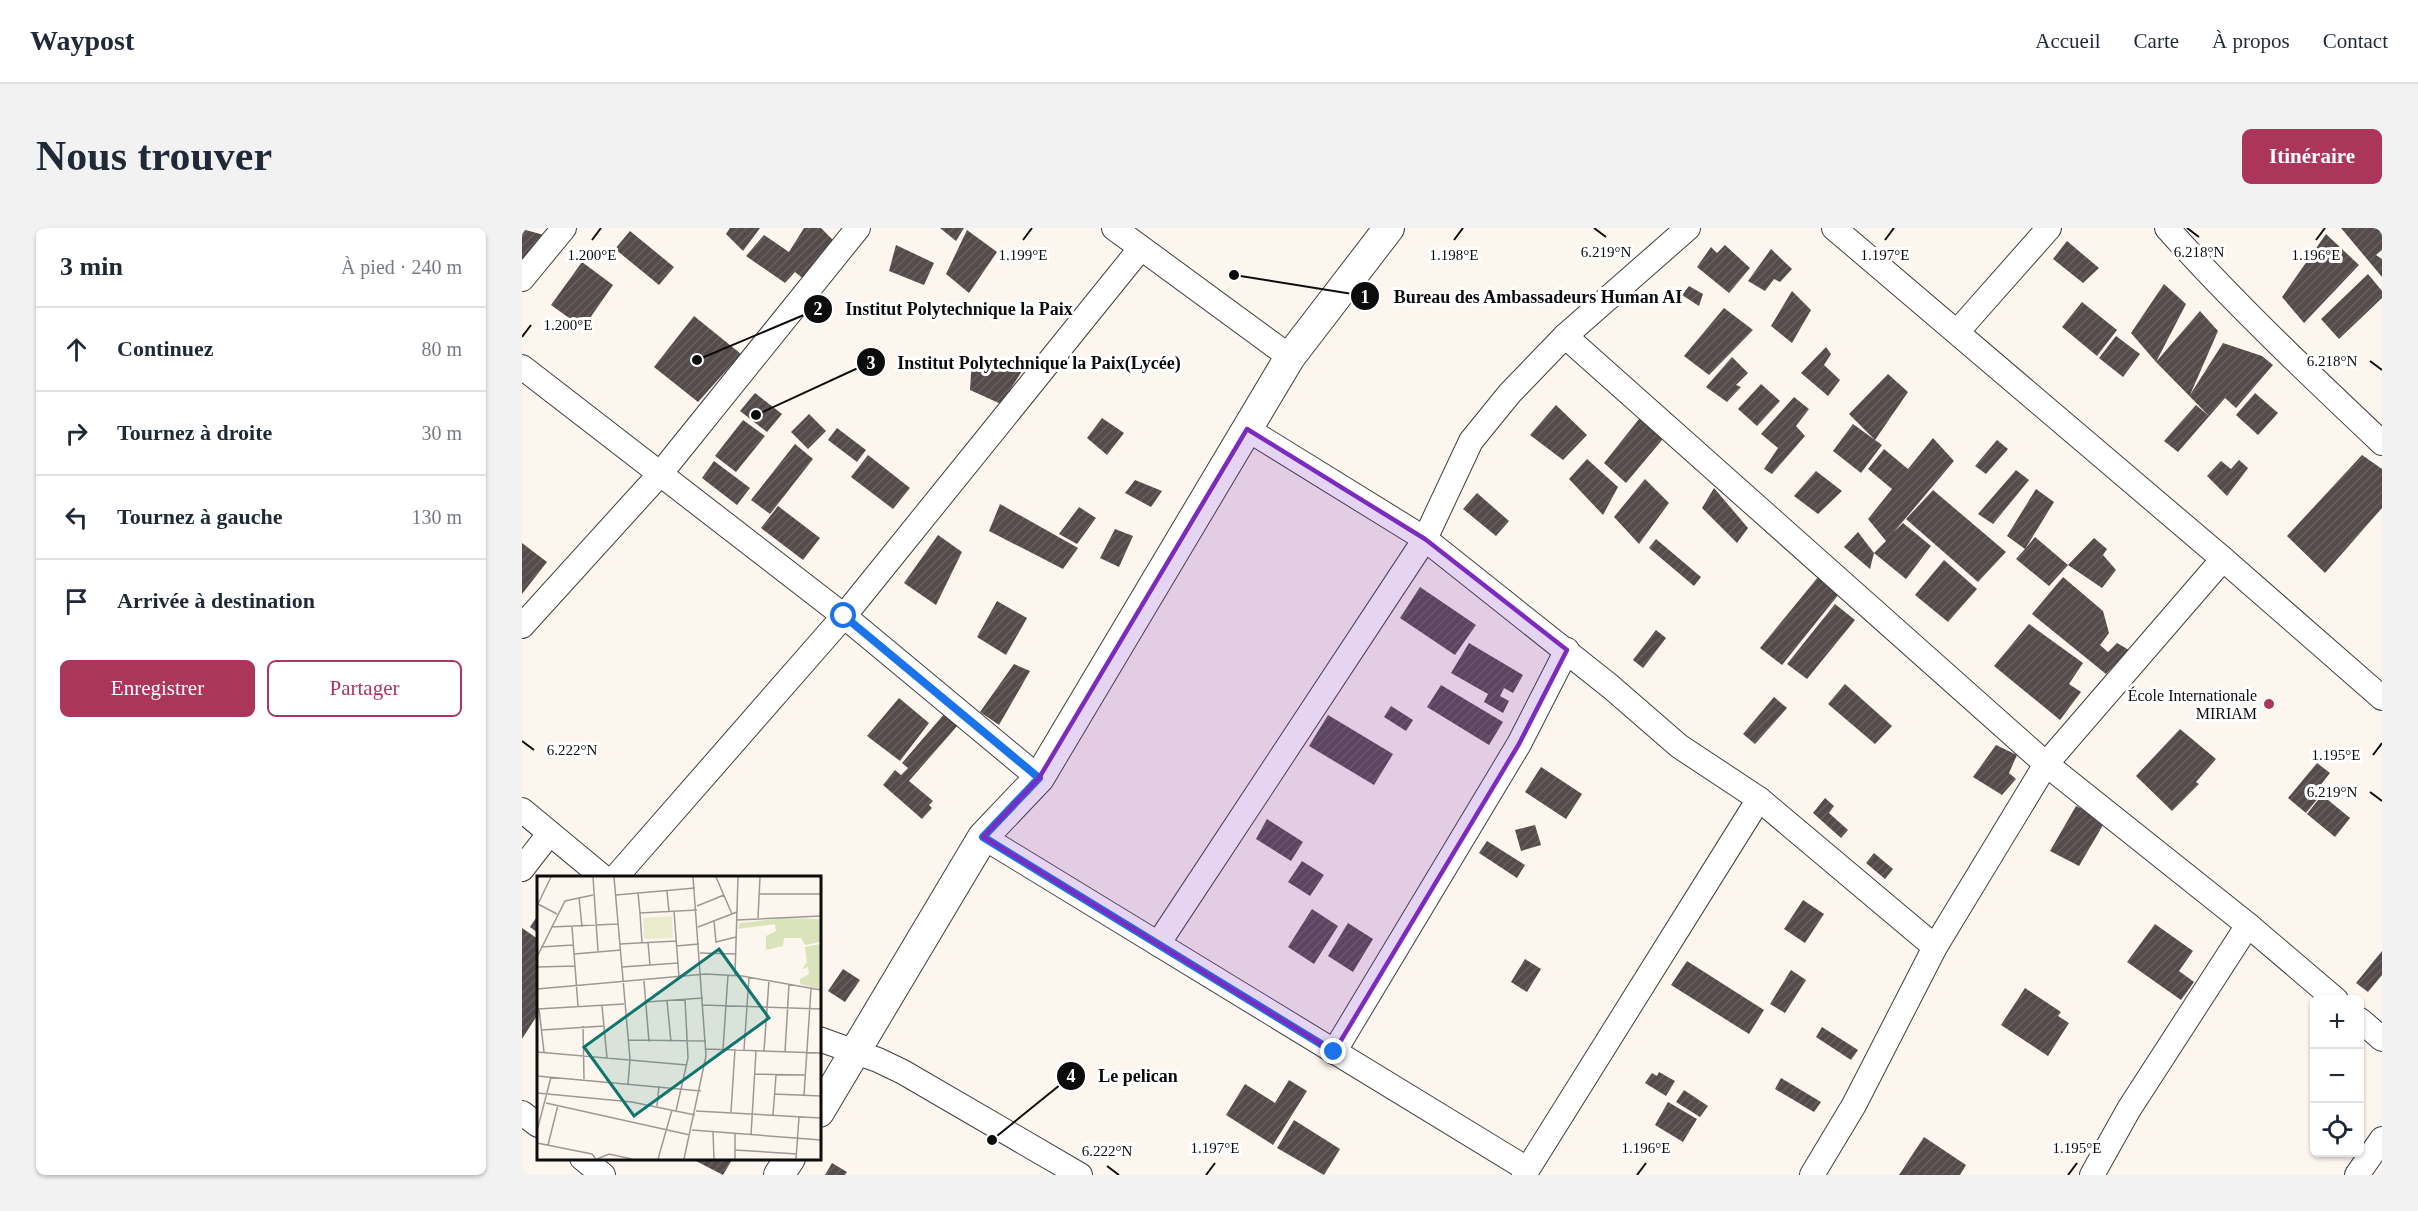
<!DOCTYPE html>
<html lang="fr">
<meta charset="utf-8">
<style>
:root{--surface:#fff;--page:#f2f2f3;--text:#1f2937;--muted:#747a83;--line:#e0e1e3;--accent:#ac355b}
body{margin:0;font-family:Georgia,serif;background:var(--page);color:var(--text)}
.controls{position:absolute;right:18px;bottom:18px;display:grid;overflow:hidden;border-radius:9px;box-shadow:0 2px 4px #0004}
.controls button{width:54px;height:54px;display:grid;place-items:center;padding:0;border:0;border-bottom:2px solid var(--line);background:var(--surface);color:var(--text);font:30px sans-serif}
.stop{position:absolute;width:18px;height:18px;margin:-14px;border:4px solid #1a73e8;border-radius:50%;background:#fff}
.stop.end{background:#1a73e8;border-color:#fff;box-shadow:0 2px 6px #0008}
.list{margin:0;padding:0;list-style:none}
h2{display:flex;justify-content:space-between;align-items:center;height:78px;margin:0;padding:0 24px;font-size:26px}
h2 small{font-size:20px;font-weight:400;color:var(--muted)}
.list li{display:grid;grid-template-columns:39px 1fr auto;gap:18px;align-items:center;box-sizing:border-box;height:84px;padding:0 24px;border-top:2px solid var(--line)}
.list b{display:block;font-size:22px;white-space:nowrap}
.list em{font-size:20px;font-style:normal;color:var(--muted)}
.actions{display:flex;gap:12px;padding:18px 24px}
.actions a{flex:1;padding:14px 0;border:2px solid var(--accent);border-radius:9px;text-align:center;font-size:21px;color:var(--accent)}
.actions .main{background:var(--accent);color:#fff}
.icon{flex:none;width:33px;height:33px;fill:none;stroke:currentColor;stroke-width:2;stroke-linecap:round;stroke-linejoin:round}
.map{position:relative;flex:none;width:1860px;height:947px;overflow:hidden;border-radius:9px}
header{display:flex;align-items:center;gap:36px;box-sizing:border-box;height:84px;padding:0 30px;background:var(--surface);border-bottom:2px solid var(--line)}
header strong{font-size:28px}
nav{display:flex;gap:33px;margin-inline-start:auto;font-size:21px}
.intro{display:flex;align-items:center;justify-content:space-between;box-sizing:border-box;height:144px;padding:0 36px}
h1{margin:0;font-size:42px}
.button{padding:15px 27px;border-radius:9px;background:var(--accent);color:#fff;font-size:21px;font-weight:700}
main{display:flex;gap:36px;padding:0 36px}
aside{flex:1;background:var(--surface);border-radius:9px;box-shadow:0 2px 4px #0004}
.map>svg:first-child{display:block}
.building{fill:url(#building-hatch)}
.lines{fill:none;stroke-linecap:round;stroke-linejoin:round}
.minor-casing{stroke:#3f3f3f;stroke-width:26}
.tertiary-casing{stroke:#3f3f3f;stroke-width:32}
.minor{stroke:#fff;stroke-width:24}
.tertiary{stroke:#fff;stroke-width:30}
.route{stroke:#1a73e8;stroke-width:8}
.marked{fill:#7b2cbf;fill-opacity:0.2;stroke:#7b2cbf;stroke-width:4.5;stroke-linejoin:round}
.ticks{fill:none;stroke:#0c0c0c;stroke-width:2}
.poi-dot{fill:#ac355b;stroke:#fff;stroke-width:2}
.labels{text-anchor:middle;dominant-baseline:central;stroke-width:6;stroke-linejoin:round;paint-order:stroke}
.poi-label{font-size:16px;fill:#0c0c0c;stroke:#fff;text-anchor:end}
.inset-road{fill:none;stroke:#9d9894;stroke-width:1.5}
.view{fill:#0f766e;fill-opacity:0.15;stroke:#0f766e;stroke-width:3}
.inset-edge{fill:none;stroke:#0c0c0c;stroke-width:3}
.ticks-label{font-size:15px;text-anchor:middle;fill:#0c0c0c;stroke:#fff;stroke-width:6;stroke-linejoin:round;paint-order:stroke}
.leader{fill:none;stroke:#0c0c0c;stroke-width:2}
.callout-dot{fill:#0c0c0c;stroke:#fff;stroke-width:2}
.mark-label{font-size:18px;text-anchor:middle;font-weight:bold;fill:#fff}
.callout-label{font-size:18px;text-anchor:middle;font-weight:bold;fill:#0c0c0c;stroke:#fff;stroke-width:6;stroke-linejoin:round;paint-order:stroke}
</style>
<header>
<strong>Waypost</strong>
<nav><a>Accueil</a><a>Carte</a><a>À propos</a><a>Contact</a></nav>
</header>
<div class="intro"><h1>Nous trouver</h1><a class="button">Itinéraire</a></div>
<main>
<aside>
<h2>3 min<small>À pied · 240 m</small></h2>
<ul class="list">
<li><svg class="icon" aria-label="ahead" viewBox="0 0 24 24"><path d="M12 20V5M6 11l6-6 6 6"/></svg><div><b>Continuez</b></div><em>80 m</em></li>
<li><svg class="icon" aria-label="right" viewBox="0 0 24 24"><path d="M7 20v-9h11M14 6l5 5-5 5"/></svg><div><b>Tournez à droite</b></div><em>30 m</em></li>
<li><svg class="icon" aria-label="left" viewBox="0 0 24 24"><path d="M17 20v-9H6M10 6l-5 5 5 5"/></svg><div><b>Tournez à gauche</b></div><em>130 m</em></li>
<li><svg class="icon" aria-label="arrive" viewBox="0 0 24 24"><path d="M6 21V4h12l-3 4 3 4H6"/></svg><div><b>Arrivée à destination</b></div></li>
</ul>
<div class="actions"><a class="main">Enregistrer</a><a>Partager</a></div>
</aside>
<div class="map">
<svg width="1860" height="947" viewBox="0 0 1860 947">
<defs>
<pattern id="building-hatch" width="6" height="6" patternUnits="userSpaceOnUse" patternTransform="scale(1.5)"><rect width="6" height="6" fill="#544b4a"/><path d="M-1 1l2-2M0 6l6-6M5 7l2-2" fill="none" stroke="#686060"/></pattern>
</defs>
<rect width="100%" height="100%" fill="#fdf6ee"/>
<g class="building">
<polygon points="208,0 238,0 221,23 204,6"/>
<polygon points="282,0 299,0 313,14 284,53 273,44 263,55 224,28 242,7 267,24"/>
<polygon points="418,0 442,0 434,13"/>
<polygon points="1819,0 1860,0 1860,22 1854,27 1860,31 1860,49"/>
<polygon points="0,1 22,7 0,42"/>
<polygon points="445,2 475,24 447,65 424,46"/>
<polygon points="108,3 152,39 137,57 93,21"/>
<polygon points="1804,6 1837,37 1782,95 1760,69"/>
<polygon points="1545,13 1577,40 1561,55 1531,31"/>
<polygon points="374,17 412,35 402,57 367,43"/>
<polygon points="1203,17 1228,40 1207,65 1175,39 1189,19 1195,25"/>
<polygon points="1249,21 1270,41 1258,54 1252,51 1243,63 1226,53"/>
<polygon points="60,34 91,57 61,100 29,77"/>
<polygon points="1846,46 1860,63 1860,70 1817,111 1799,91"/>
<polygon points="1642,56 1664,76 1634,134 1678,83 1696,103 1668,167 1701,115 1740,128 1751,137 1714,180 1703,170 1656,224 1642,213 1674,177 1687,188 1634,134 1609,105"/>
<polygon points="1167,58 1181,66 1177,78 1160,67"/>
<polygon points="1270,63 1289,82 1270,115 1249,98"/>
<polygon points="1560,74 1595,102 1575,128 1540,99"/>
<polygon points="1202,80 1231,102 1187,147 1162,128"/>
<polygon points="172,88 219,126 176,174 132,139"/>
<polygon points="1594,108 1618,126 1601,149 1577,130"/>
<polygon points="1304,119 1309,126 1302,137 1318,152 1306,168 1279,145"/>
<polygon points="1210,129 1226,145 1214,157 1219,159 1205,174 1184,159"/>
<polygon points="450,130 500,143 479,176 448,162"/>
<polygon points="1366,146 1386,164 1353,212 1360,217 1339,245 1311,223 1331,196 1353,212 1327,186"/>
<polygon points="1239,156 1258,173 1235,198 1216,181"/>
<polygon points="233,165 260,186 245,204 218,183"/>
<polygon points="1733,165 1756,185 1736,207 1714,187"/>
<polygon points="1272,169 1287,181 1274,198 1283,208 1250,246 1242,241 1256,220 1239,206"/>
<polygon points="1034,177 1065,207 1041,232 1008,207"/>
<polygon points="1125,181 1145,206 1104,255 1082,235"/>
<polygon points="287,186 304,203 286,221 269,204"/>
<polygon points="580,190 602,205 585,227 565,210"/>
<polygon points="221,192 243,208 214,244 193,228"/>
<polygon points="315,200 344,222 335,234 306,212"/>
<polygon points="1411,210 1432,233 1372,304 1381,295 1409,318 1384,351 1352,325 1348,341 1322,319 1336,304 1352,325 1364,313 1346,291 1370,261 1346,241 1362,221 1386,241"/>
<polygon points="1475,212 1486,221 1464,246 1453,238"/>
<polygon points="273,216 291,231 248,286 229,272"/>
<polygon points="346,227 388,260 371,281 329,249"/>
<polygon points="1840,227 1860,241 1860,280 1803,345 1765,308"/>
<polygon points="1065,231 1096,259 1081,287 1047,251"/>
<polygon points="1717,232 1726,240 1705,268 1685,248 1699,233 1709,241"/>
<polygon points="192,233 228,260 215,277 180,250"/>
<polygon points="1494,242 1507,252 1471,296 1456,286"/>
<polygon points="1294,243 1320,263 1296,286 1272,268"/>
<polygon points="1123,251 1147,275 1117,316 1092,289"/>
<polygon points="613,252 640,263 629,279 603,265"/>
<polygon points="1192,260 1226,300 1215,315 1180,280"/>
<polygon points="1514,261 1532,274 1503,321 1513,309 1546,337 1527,358 1494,331 1503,321 1485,308"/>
<polygon points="1411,262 1484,324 1456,354 1384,291"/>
<polygon points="955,265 987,293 974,308 941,281"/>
<polygon points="478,276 556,320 541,341 467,303"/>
<polygon points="256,278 298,310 281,332 239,300"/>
<polygon points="557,279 574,290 555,316 537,306"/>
<polygon points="593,301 611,308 597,339 578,330"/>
<polygon points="416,307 440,324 414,377 382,355"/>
<polygon points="1572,310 1585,321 1581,327 1594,342 1580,360 1546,337"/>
<polygon points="1134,311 1179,349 1172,358 1127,320"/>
<polygon points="0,315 25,334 0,366"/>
<polygon points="1422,332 1455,361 1426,394 1393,367"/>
<polygon points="1296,349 1317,366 1260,437 1238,420"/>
<polygon points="1541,349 1581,383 1587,405 1578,417 1586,424 1595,415 1607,422 1584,446 1510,386"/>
<polygon points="898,359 954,397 933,427 878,390"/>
<polygon points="475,373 505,390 484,427 455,409"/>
<polygon points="1313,376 1333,392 1285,451 1265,436"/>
<polygon points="1507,396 1561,435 1547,456 1559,464 1538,492 1472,438"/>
<polygon points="1134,402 1144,410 1121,440 1111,432"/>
<polygon points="947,415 1001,447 991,465 982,460 978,468 987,473 981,485 962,474 966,466 929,445"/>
<polygon points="492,436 508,443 477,497 458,484"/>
<polygon points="1323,456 1370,498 1353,516 1306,476"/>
<polygon points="919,457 981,494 967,517 905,479"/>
<polygon points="1252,469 1265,480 1233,516 1221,506"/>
<polygon points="377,470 407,495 378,533 345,508"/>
<polygon points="869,478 891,492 884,503 862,489"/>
<polygon points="423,485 436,497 387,553 411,573 407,577 410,580 400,591 361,557 373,542 379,547 386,540 380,535"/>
<polygon points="806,487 871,526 852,557 787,518"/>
<polygon points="1658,501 1694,531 1674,554 1677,556 1650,583 1614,548"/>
<polygon points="1474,517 1495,527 1487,545 1494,551 1480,567 1451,549"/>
<polygon points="1795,535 1808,545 1793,564 1798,568 1784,585 1766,570"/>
<polygon points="1019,539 1060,566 1044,591 1003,564"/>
<polygon points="1800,567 1828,590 1813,609 1785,586"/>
<polygon points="1303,570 1312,578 1307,585 1326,602 1319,610 1291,585"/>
<polygon points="1554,578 1584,592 1557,638 1528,623"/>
<polygon points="745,591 781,614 769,633 734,611"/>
<polygon points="1013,597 1019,617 999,623 993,602"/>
<polygon points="965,613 1003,637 995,650 957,625"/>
<polygon points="1352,625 1371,641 1363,651 1344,635"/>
<polygon points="780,633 802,647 788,668 766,654"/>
<polygon points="1281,672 1302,686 1283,715 1262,701"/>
<polygon points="790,681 816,698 792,736 766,719"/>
<polygon points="16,687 16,705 8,699"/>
<polygon points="826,695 851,711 831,744 806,728"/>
<polygon points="1633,696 1671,723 1657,743 1672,754 1659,772 1605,734"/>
<polygon points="0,700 16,711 16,786 0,811"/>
<polygon points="1860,723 1860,747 1846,764 1834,755"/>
<polygon points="1003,731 1019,741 1005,764 989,754"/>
<polygon points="1165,733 1242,782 1227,806 1149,757"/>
<polygon points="321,741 338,752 323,774 306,763"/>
<polygon points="1269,742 1284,752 1263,785 1248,776"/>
<polygon points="1503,760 1539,784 1536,788 1547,795 1526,828 1479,797"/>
<polygon points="1300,799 1336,822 1329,832 1294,809"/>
<polygon points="1137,844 1153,853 1144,868 1123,855 1130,845 1135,848"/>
<polygon points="1259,850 1299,874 1292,884 1253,861"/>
<polygon points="767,852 785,863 751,917 704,887 723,856 753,875"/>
<polygon points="1162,862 1186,878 1178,889 1154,874"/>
<polygon points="1146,874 1175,891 1161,914 1133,897"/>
<polygon points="772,892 818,921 802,947 755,920"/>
<polygon points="1402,909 1444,937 1438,947 1377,947"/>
<polygon points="175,930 211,930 201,947 174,933"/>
<polygon points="310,935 325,944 323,947 303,947"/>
</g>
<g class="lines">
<defs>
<g id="minor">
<polyline points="592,0 768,129"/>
<polyline points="1312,0 1701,331 1860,470"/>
<path d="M1645 0C1713 76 1786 145 1860 215"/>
<polyline points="0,51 42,0"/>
<polyline points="1435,104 1527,0"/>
<polyline points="1043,108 1524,536 1726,697 1814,772"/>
<polyline points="0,139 322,388 517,550"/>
<polyline points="725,201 903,311 1089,459 1157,518 1237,571 1413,719"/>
<polyline points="0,398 138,246 336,0"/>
<polyline points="0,582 82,650"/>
<polyline points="461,609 1005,941"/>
<polyline points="0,641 27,606"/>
<polyline points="93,650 322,388 618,21"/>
<polyline points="636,716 903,311 949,213 988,165 1043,108 1166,0"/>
<polyline points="1838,792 1860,811"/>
<polyline points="297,811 356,832 381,844 558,947"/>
<polyline points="812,824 997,516 1045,422"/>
<polyline points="0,885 16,897"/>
<polyline points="60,930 81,947"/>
<polyline points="1002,947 1237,571"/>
<polyline points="1290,947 1332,877 1413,719 1524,536 1701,331"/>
<polyline points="1570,947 1607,881 1726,697"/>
<polyline points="1835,947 1860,911"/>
</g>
<g id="tertiary">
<polyline points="297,884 461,609 517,550 768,129 867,0"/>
<polyline points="257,947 268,930"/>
</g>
</defs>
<use href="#minor" class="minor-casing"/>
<use href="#tertiary" class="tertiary-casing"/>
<use href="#minor" class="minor"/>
<use href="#tertiary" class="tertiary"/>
</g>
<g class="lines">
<polyline class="route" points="322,388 517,550 461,609 812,824"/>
</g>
<path class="marked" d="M725 201 903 311 1045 422 997 516 812 824 461 609 517 550Z"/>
<path class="ticks" d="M1072 0 1084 9M1665 0 1677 9M70 12 79 0M501 12 510 0M932 12 941 0M1363 12 1372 0M1794 12 1803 0M0 109 9 97M1848 133 1860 142M0 513 12 522M1851 527 1860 515M1848 564 1860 573M585 938 597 947M684 947 693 935M1115 947 1124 935M1546 947 1555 935"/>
<circle class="poi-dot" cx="1747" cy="476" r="6"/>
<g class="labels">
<g class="poi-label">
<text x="1735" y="467">École Internationale<tspan x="1735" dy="18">MIRIAM</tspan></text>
</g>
</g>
<g transform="translate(15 648)">
<rect width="284" height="284" fill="#fdf6ee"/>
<path d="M248 42 283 43V66L268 69 264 62H247L246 70 229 74V60L239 55 238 48 200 53 203 47ZM283 68V113L263 108V103L272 98 271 91 265 93 270 86 268 71Z" fill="#dbe3bb"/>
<path d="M135 40 136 62 107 63 106 42Z" fill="#e9eccc"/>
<path class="inset-road" d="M56 1 61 75M77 1 93 183 91 208M179 1 195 38M130 15 132 36M101 17 103 37 160 34M223 18H284M79 19 158 12M42 21 45 51M1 28 20 38M0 30 14 1M160 30 187 19M137 35 142 102M103 37 105 67M221 42 223 1M200 44 284 40M177 45 179 66 199 61M14 51 81 48M35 51 41 130M161 51 200 36M111 66 113 90M83 68 139 65M139 70 162 68M4 71 36 69M163 77 199 78M37 78 84 74M0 81 28 25 56 19M0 91 38 90M85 91 141 87M198 99 201 1M107 105 112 166M0 113 169 98 205 100 284 114M130 125 134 166M109 126 166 122M165 129 284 133M65 130 70 182M0 133 87 128M2 133 7 176M46 150 47 203M5 154 67 150M91 164 169 165M169 173 284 177M186 173 191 99M207 174 212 101M227 175 232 104M0 176 150 189M248 176 252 108M217 198 269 199M0 200 164 215M0 217 95 226 158 239M237 218 284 220M267 219 274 113M9 227 153 259M120 230 122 210M139 235 151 182 148 123M159 235 284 242M194 236 198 173M236 239 239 199M155 254 284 264M0 255 14 201M176 256 177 283M198 258V283M214 259 219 175M0 267 55 278 59 283M11 269 21 229M198 274 260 278M60 283 72 278 95 283M121 283 135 234M147 283 169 180 156 1M259 283 262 241"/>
<path class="view" d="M182 73 232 142 97 240 47 171Z"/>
<rect width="284" height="284" class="inset-edge"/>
</g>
<g class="ticks-label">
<text x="1084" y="29">6.219°N</text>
<text x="1677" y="29">6.218°N</text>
<text x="70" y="32">1.200°E</text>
<text x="501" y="32">1.199°E</text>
<text x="932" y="32">1.198°E</text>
<text x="1363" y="32">1.197°E</text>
<text x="1794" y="32">1.196°E</text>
<text x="46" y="102">1.200°E</text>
<text x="1810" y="138">6.218°N</text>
<text x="50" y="527">6.222°N</text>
<text x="1814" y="532">1.195°E</text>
<text x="1810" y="569">6.219°N</text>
<text x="693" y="925">1.197°E</text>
<text x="1124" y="925">1.196°E</text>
<text x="1555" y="925">1.195°E</text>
<text x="585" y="928">6.222°N</text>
</g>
<path class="leader" d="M712 47L843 68M175 132L296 81M234 187L349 134M470 912L549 848"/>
<g class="callout-dot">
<circle cx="712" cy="47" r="6"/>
<circle cx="175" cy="132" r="6"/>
<circle cx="234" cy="187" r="6"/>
<circle cx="470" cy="912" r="6"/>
<circle cx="843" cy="68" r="15"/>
<circle cx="296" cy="81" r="15"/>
<circle cx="349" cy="134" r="15"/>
<circle cx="549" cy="848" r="15"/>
</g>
<g class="mark-label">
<text x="843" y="75">1</text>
<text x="296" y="87">2</text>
<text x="349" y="141">3</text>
<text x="549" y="854">4</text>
</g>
<g class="callout-label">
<text x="1016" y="75">Bureau des Ambassadeurs Human AI</text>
<text x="437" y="87">Institut Polytechnique la Paix</text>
<text x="517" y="141">Institut Polytechnique la Paix(Lycée)</text>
<text x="616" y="854">Le pelican</text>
</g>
</svg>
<div class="controls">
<button>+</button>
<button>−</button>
<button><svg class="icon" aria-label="locate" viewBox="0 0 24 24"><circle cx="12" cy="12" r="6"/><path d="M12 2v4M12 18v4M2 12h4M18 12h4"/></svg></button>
</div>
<div class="stop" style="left:322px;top:388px"></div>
<div class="stop end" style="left:812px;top:824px"></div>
</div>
</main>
